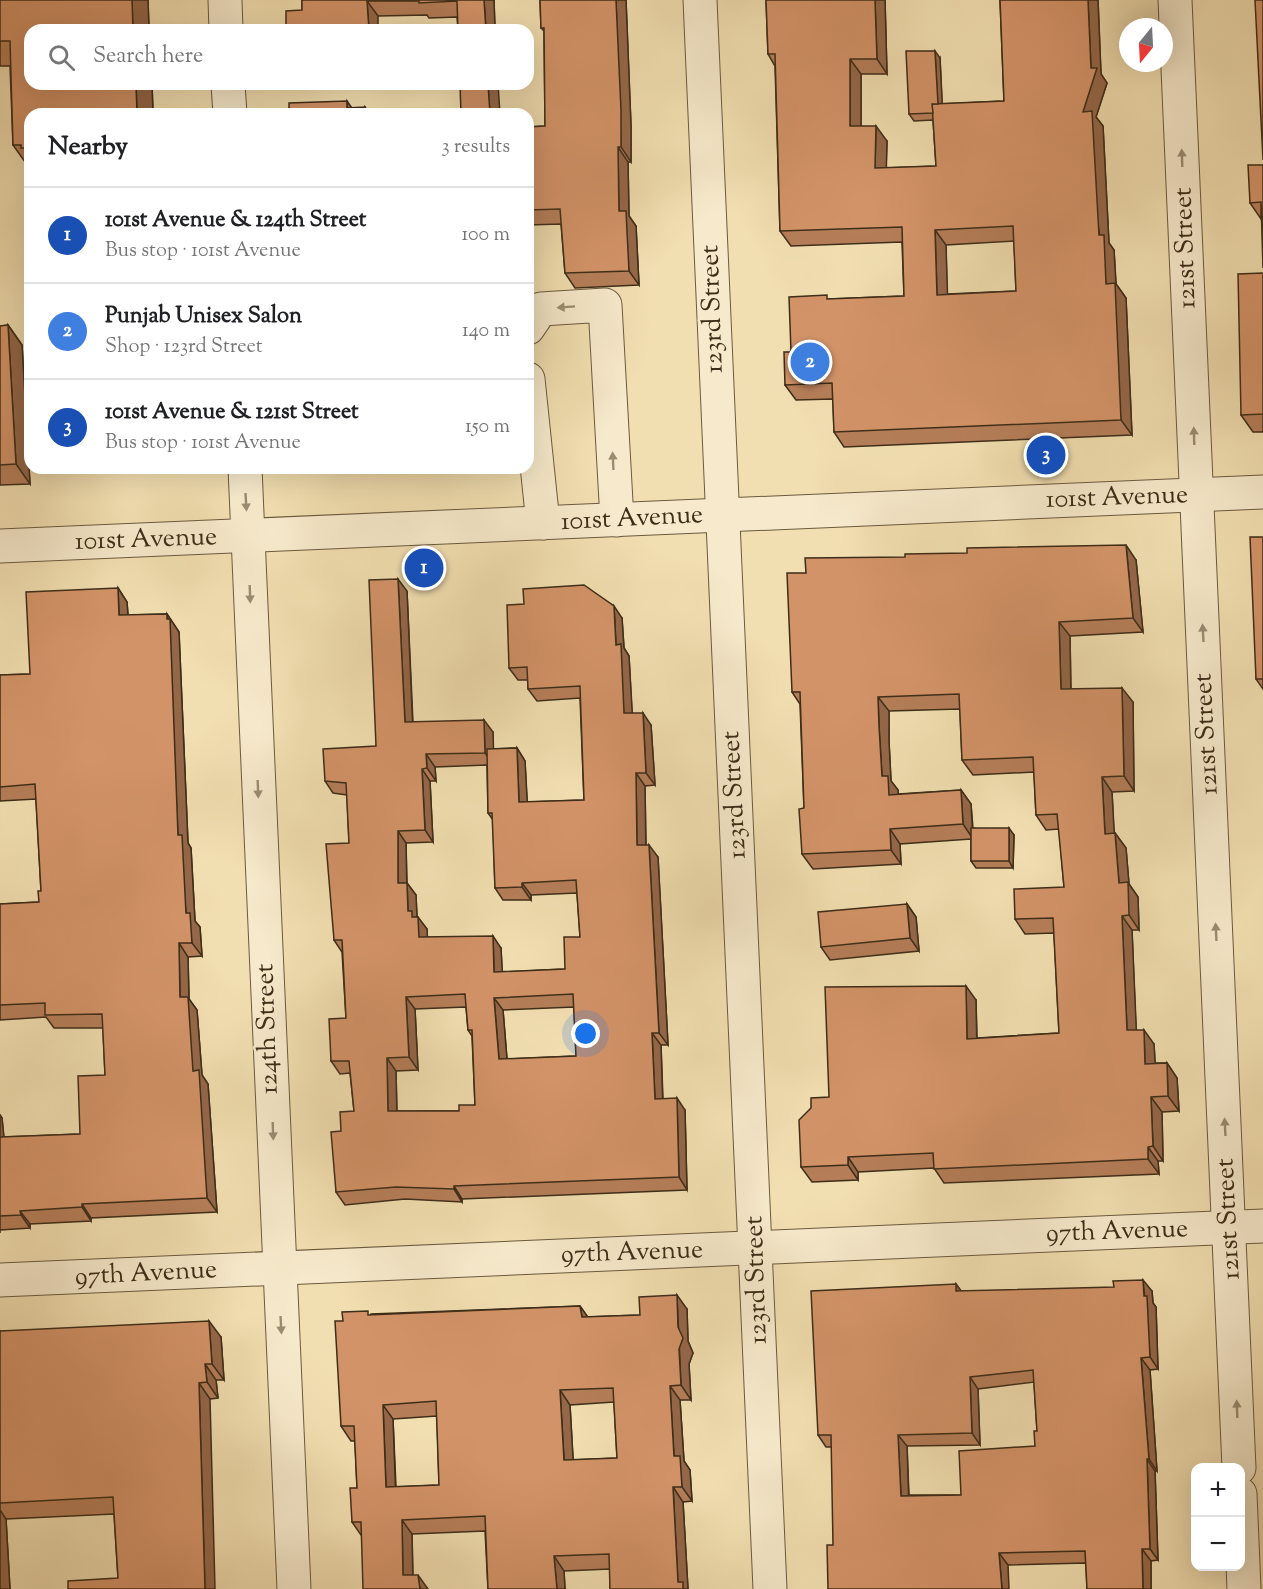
<!DOCTYPE html>
<meta charset="utf-8">
<style>
:root{--surface:#fff;--page:#f6f6f6;--text:#202124;--muted:#757577;--line:#e0e0e0;--accent:#8f2418}
body{margin:0;font-family:"Sorts Mill Goudy",serif;background:var(--page);color:var(--text)}
.controls{position:absolute;right:18px;bottom:18px;display:grid;overflow:hidden;border-radius:12px;box-shadow:0 6px 24px #0002}
.controls button{width:54px;height:54px;display:grid;place-items:center;padding:0;border:0;border-bottom:2px solid var(--line);background:var(--surface);color:var(--text);font:30px sans-serif}
.compass{position:absolute;left:1119px;top:18px;width:54px;height:54px;border-radius:50%;background:var(--surface);box-shadow:0 6px 24px #0002;rotate:198deg}
.you{position:absolute;left:586px;top:1034px;width:21px;height:21px;margin:-15px;border:4px solid #fff;border-radius:50%;background:#1a73e8;box-shadow:0 0 0 9px #1a73e833}
.badge{display:grid;place-items:center;width:39px;height:39px;border-radius:50%;background:var(--accent);color:#fff;font-size:20px;font-weight:700}
.pin{position:absolute;translate:-50% -50%;border:3px solid #fff;box-shadow:0 2px 6px #0006}
.list{margin:0;padding:0;list-style:none}
h2{display:flex;justify-content:space-between;align-items:center;height:78px;margin:0;padding:0 24px;font-size:26px}
h2 small{font-size:20px;font-weight:400;color:var(--muted)}
.list li{display:grid;grid-template-columns:39px 1fr auto;gap:18px;align-items:center;box-sizing:border-box;height:96px;padding:0 24px;border-top:2px solid var(--line)}
.list b{display:block;font-size:22px;white-space:nowrap}
.list p{margin:0;font-size:20px;white-space:nowrap;color:var(--muted)}
.list em{font-size:20px;font-style:normal;color:var(--muted)}
.icon{flex:none;width:33px;height:33px;fill:none;stroke:currentColor;stroke-width:2;stroke-linecap:round;stroke-linejoin:round}
.map{position:relative;flex:none;width:1263px;height:1589px;overflow:hidden}
.search{position:absolute;background:var(--surface);box-shadow:0 6px 24px #0002;left:24px;top:24px;width:510px;height:66px;display:flex;align-items:center;gap:15px;box-sizing:border-box;padding:0 21px;border-radius:18px;color:var(--muted);font-size:22px}
.panel{position:absolute;background:var(--surface);box-shadow:0 6px 24px #0002;left:24px;top:108px;width:510px;height:366px;border-radius:18px}
.map>svg:first-child{display:block}
.lines{fill:none;stroke-linecap:round;stroke-linejoin:round}
.minor-casing{stroke:#6b5a3e;stroke-width:35}
.minor{stroke:#f7eacc;stroke-width:33}
.wall{fill:#b57e59;stroke:#3e2d18;stroke-width:1.5;fill-rule:evenodd}
.shaded-wall{fill:#946749;stroke:#3e2d18;stroke-width:1.5}
.building{fill:#d39368;stroke:#3e2d18;stroke-width:1.5;fill-rule:evenodd}
.oneway{fill:#9a8c72}
.labels{text-anchor:middle;dominant-baseline:central;stroke-width:5;stroke-linejoin:round;paint-order:stroke}
.street-label{font-size:26px;fill:#3e2d18;stroke:#f7eacc}
</style>
<div class="map">
<svg width="1263" height="1589" viewBox="0 0 1263 1589">
<rect width="100%" height="100%" fill="#f2dfb1"/>
<filter id="stains"><feTurbulence type="fractalNoise" baseFrequency=".00333" numOctaves="4"/><feColorMatrix values="0 0 0 0 .2 0 0 0 0 .09 0 0 0 0 .02 0 0 0 .5 -.17"/></filter>
<radialGradient id="worn" r=".72"><stop offset=".6" stop-color="#630" stop-opacity="0"/><stop offset="1" stop-color="#630" stop-opacity=".3"/></radialGradient>
<g class="lines">
<defs>
<g id="minor">
<polyline points="225,0 226,30"/>
<polyline points="700,0 770,1589"/>
<polyline points="1175,0 1239,1468"/>
<polyline points="228,84 230,114"/>
<polyline points="528,328 541,309 605,305 617,520"/>
<polyline points="528,379 543,523"/>
<polyline points="245,468 294,1589"/>
<polyline points="0,546 1263,492"/>
<polyline points="0,1280 1263,1226"/>
<polyline points="1240,1494 1244,1589"/>
</g>
</defs>
<use href="#minor" class="minor-casing"/>
<use href="#minor" class="minor"/>
</g>
<g class="wall">
<polygon points="0,0 148,0 149,30 30,30 30,84 152,84 153,114 30,114 30,169 13,145 10,66 0,66"/>
<polygon points="302,0 494,0 495,30 458,30 457,17 429,18 427,15 378,16 302,10"/>
<polygon points="540,0 626,0 631,126 631,162 628,162 629,216 636,226 639,285 575,288 565,273 561,224 528,225 528,127 545,126 544,31 541,28"/>
<path d="M766 0H885L887 74H861V126L887 141 886 168 936 166 933 120 914 121 909 114 940 58 942 104 1004 101 1000 0H1098L1101 74 1107 83 1096 117 1103 126 1109 243 1114 250 1116 284 1126 298 1132 435 844 447 834 432 833 399 796 400 785 385 791 352 830 299 904 296 902 242 791 246 780 231 775 66 768 54ZM1014 241 1016 291 947 294 946 245Z"/>
<polygon points="1263,165 1261,219 1250,203"/>
<polygon points="1263,273 1263,432 1253,432 1241,415"/>
<polygon points="8,325 22,345 30,484 0,485 0,326"/>
<polygon points="306,468 394,468 308,472"/>
<polygon points="1263,537 1263,689 1256,679"/>
<polygon points="1136,560 1143,632 1070,636 1071,689 1133,702 1134,791 1112,792 1114,833 1115,833 1126,848 1129,884 1138,897 1139,930 1132,930 1136,1030 1154,1044 1155,1063 1167,1063 1177,1078 1179,1111 1162,1112 1163,1161 1158,1161 1159,1174 944,1183 934,1168 858,1172 858,1180 812,1182 801,1167 829,1097 976,1000 977,1038 1059,1033 1054,933 1025,934 1015,919 1064,887 1059,829 1046,830 1036,815 1034,772 973,775 962,760 960,709 889,711 889,741 891,781 898,790 898,794 961,790 971,804 973,828 1014,835 1013,868 976,868 971,861 971,839 900,844 901,864 813,869 802,854 804,808 800,704 792,692"/>
<polygon points="118,588 127,602 128,615 167,614 179,632 188,843 191,848 195,921 200,927 202,956 188,957 189,999 197,1010 202,1075 208,1084 217,1212 91,1218 91,1221 30,1224 30,1228 0,1230 0,1233 0,1115 2,1118 4,1137 80,1134 105,1075 103,1028 54,1028 46,1017 0,1020 0,904 39,902 41,891 36,799 0,801 0,675 30,674"/>
<path d="M407 591 413 722 493 732V749L517 748 525 761 527 802 584 800 580 698 537 701 528 689V680H518L509 668 622 618 624 648 629 656 632 713 651 725 655 785 645 786 646 845 658 857 668 1045H661L663 1099 685 1110 687 1190 462 1199V1202L405 1199 345 1205 336 1192 341 1131 354 1111 350 1073 340 1074 331 1061 346 1018 342 952 334 940 349 843 347 795 333 793 325 781 376 746ZM487 765 488 813 493 820 495 888 503 900H531V895L577 893 580 937 565 969 502 972 501 948 427 937V929L417 917 416 895 407 883 406 843 433 842 430 781H436L435 767ZM466 1007 468 1030 472 1036 475 1105 459 1111H397L396 1071 418 1070 415 1009ZM574 1007 576 1056 507 1059 503 1010Z"/>
<polygon points="907,904 916,917 919,951 830,960 821,947"/>
<path d="M956 1284 961 1291H1152L1153 1303 1156 1307 1158 1369 1150 1370 1157 1471H1155L1158 1560 1151 1561V1589H1087L1086 1563 1008 1565 831 1447H826L818 1435ZM1034 1382 1037 1431 1035 1446 961 1495H909L907 1446 980 1445 978 1389Z"/>
<path d="M580 1306 587 1317 640 1315 687 1309 688 1341 693 1353 689 1364 691 1400H680L684 1461 690 1470 692 1501 683 1502 688 1589H610V1569L564 1571 565 1589H488L485 1531 412 1534 413 1575 428 1589 361 1535 352 1522 357 1488 355 1441H351L341 1426 371 1314ZM614 1402 617 1458 573 1460 570 1405ZM437 1416 439 1485 396 1487 393 1419Z"/>
<polygon points="0,1331 221,1337 224,1380 216,1380 218,1398 210,1399 118,1578 114,1514 6,1519 10,1589 0,1589"/>
</g>
<g class="shaded-wall">
<polygon points="132,0 148,0 149,30 133,30"/>
<polygon points="484,0 494,0 495,30 486,30"/>
<polygon points="616,0 626,0 631,126 631,162 621,147"/>
<polygon points="875,0 885,0 887,74 877,59"/>
<polygon points="1088,0 1098,0 1101,74 1107,83 1096,117 1103,126 1109,243 1114,250 1116,284 1126,298 1132,435 1121,420 1106,284 1083,112 1091,68"/>
<polygon points="367,1 378,16 378,30 369,30"/>
<polygon points="935,51 940,58 943,119 938,112"/>
<polygon points="850,59 861,74 861,141 850,126"/>
<polygon points="136,84 152,84 153,114 137,114"/>
<polygon points="488,84 498,84 500,114 490,114"/>
<polygon points="347,101 356,114 347,108"/>
<polygon points="365,107 370,114 365,114"/>
<polygon points="876,126 887,141 886,183 875,168"/>
<polygon points="618,147 628,162 629,216 636,226 639,285 629,271 619,211"/>
<polygon points="935,230 946,245 948,310 937,295"/>
<polygon points="8,325 22,345 30,484 16,464"/>
<polygon points="1126,545 1136,560 1143,632 1133,618"/>
<polygon points="398,579 407,591 413,734 405,722"/>
<polygon points="118,588 127,602 129,629 119,615"/>
<polygon points="614,606 622,618 624,648 629,656 633,726 624,713 616,645"/>
<polygon points="167,614 179,632 188,843 191,848 195,921 200,927 202,956 192,943 186,913 178,835"/>
<polygon points="1059,622 1070,636 1071,704 1061,689"/>
<polygon points="1122,688 1133,702 1134,791 1124,776"/>
<polygon points="878,697 889,711 889,741 891,781 898,790 899,810 889,795 882,776 879,726"/>
<polygon points="643,713 651,725 655,785 646,773"/>
<polygon points="484,720 493,732 494,765 485,753"/>
<polygon points="517,748 525,761 528,814 519,802"/>
<polygon points="426,754 435,767 436,781 427,768"/>
<polygon points="422,769 430,781 433,842 425,830"/>
<polygon points="636,773 645,786 646,858 637,845"/>
<polygon points="1102,777 1112,792 1115,848 1105,834"/>
<polygon points="961,790 971,804 973,839 963,824"/>
<polygon points="1009,828 1014,835 1013,868 1009,861"/>
<polygon points="890,829 900,844 901,864 891,850"/>
<polygon points="398,831 406,843 407,896 398,883"/>
<polygon points="1115,833 1126,848 1129,884 1138,897 1139,930 1129,915 1119,883"/>
<polygon points="649,845 658,857 668,1045 659,1033"/>
<polygon points="407,883 416,895 417,918 418,917 427,929 428,950 419,937 408,911"/>
<polygon points="522,883 531,895 531,900 522,887"/>
<polygon points="907,904 916,917 919,951 910,938"/>
<polygon points="1122,916 1132,930 1137,1045 1127,1030"/>
<polygon points="493,936 501,948 503,984 494,972"/>
<polygon points="179,943 188,957 189,999 197,1010 202,1075 208,1084 217,1212 207,1198 193,1071 180,997"/>
<polygon points="966,986 976,1000 977,1053 967,1039"/>
<polygon points="406,997 415,1009 418,1070 409,1057"/>
<polygon points="494,998 503,1010 508,1072 499,1059"/>
<polygon points="1144,1030 1154,1044 1156,1078 1145,1064"/>
<polygon points="652,1033 661,1045 663,1111 655,1099"/>
<polygon points="387,1058 396,1071 397,1123 388,1111"/>
<polygon points="1167,1063 1177,1078 1179,1111 1168,1096"/>
<polygon points="1151,1097 1162,1112 1163,1161 1153,1146"/>
<polygon points="677,1098 685,1110 687,1190 679,1177"/>
<polygon points="0,1115 2,1118 5,1151 0,1145"/>
<polygon points="1148,1147 1158,1161 1159,1174 1148,1159"/>
<polygon points="848,1157 858,1172 858,1180 848,1165"/>
<polygon points="454,1186 462,1199 462,1202 454,1189"/>
<polygon points="82,1204 91,1218 91,1221 82,1207"/>
<polygon points="20,1211 30,1224 30,1228 21,1215"/>
<polygon points="1143,1280 1152,1291 1153,1303 1156,1307 1158,1369 1150,1357"/>
<polygon points="956,1284 964,1295 956,1291"/>
<polygon points="677,1295 687,1309 688,1341 693,1353 689,1364 691,1400 681,1385"/>
<polygon points="580,1306 590,1320 582,1317"/>
<polygon points="209,1321 221,1337 224,1380 212,1364"/>
<polygon points="1141,1358 1150,1370 1157,1471 1149,1459"/>
<polygon points="205,1364 216,1380 218,1398 207,1382"/>
<polygon points="970,1377 978,1389 980,1445 972,1433"/>
<polygon points="199,1383 210,1399 215,1589 205,1589"/>
<polygon points="670,1386 680,1400 684,1461 690,1470 692,1501 682,1487 674,1456"/>
<polygon points="560,1390 570,1405 574,1474 564,1460"/>
<polygon points="383,1405 393,1419 396,1502 386,1487"/>
<polygon points="898,1435 907,1446 909,1507 901,1496"/>
<polygon points="1147,1459 1155,1471 1158,1560 1150,1549"/>
<polygon points="673,1487 683,1502 688,1589 683,1589 678,1582"/>
<polygon points="0,1510 6,1519 10,1589 0,1589"/>
<polygon points="402,1520 412,1534 413,1589 403,1575"/>
<polygon points="1142,1549 1151,1561 1151,1589 1143,1589"/>
<polygon points="999,1553 1008,1565 1009,1589 1002,1589"/>
<polygon points="554,1556 564,1571 565,1589 557,1589"/>
<polygon points="418,1575 428,1589 420,1589"/>
</g>
<g class="building">
<polygon points="0,0 132,0 133,30 30,30 30,84 136,84 137,114 30,114 30,148 21,148 21,145 13,145 10,41 0,41"/>
<polygon points="302,0 484,0 486,30 458,30 457,1 419,3 419,1 367,1 369,30 286,30 286,11 302,10"/>
<polygon points="540,0 616,0 621,111 621,147 618,147 619,211 626,211 629,271 565,273 560,209 528,210 528,127 545,126 544,28 541,28"/>
<path d="M766 0H875L877 59H850V126H876L875 168 936 166 932 104 1004 101 1000 0H1088L1091 68H1097L1083 112 1092 111 1099 235H1104L1106 284 1115 283 1121 420 834 432 832 383 785 385 784 352H791L789 297 827 295V299L904 296 902 227 780 231 775 54H768ZM1013 226 1016 291 937 295 935 230Z"/>
<polygon points="1255,0 1263,0 1263,160"/>
<polygon points="906,51 935,51 938,104 932,104 933,113 909,114"/>
<polygon points="460,84 488,84 490,114 461,114"/>
<polygon points="347,101 347,108 365,107 365,114 289,114 289,103"/>
<polygon points="1248,165 1263,165 1263,268 1261,202 1250,203"/>
<polygon points="1263,273 1263,414 1241,415 1238,274"/>
<polygon points="8,325 16,464 0,465 0,326"/>
<polygon points="1250,537 1263,537 1263,679 1256,679"/>
<polygon points="1126,545 1133,618 1059,622 1061,689 1122,688 1124,776 1102,777 1105,834 1115,833 1119,883 1128,882 1129,915 1122,916 1127,1030 1144,1030 1145,1064 1167,1063 1168,1096 1151,1097 1153,1146 1148,1147 1148,1159 934,1169 933,1153 848,1157 848,1165 801,1167 799,1120 811,1108 811,1098 829,1097 825,987 966,986 967,1039 1059,1033 1053,918 1015,919 1014,889 1064,887 1057,814 1036,815 1033,757 962,760 959,694 878,697 879,726 882,776 888,776 889,795 961,790 963,824 890,829 891,850 802,854 799,809 804,808 800,692 792,692 787,573 806,573 805,558 905,557 905,554 967,553 967,548"/>
<path d="M398 579 405 722 484 720 485 753 426 754 427 768 422 769 425 830 398 831V883H407L408 911H412V917H418L419 937 493 936 494 972 565 969 564 937H580L576 880 522 883V887L495 888 492 813H488L487 749 517 748 519 802 584 800 580 686 528 689 527 667 509 668 507 605 524 604 523 589 584 585 614 606 616 645 621 644 624 713H643L646 773H636L637 845H649L659 1033H652L655 1099 677 1098 679 1177 454 1186V1189L396 1187 336 1192 331 1132 341 1131 340 1112 354 1111 349 1061H331L329 1019 346 1018 342 940H334L326 844 349 843 346 783 325 781 323 749 376 746 369 580ZM465 994 468 1030H472L475 1105H459V1111H388L387 1058 409 1057 406 997ZM573 994 576 1056 499 1059 494 998Z"/>
<polygon points="118,588 119,615 167,614 167,619 170,619 178,835 182,835 186,913 190,913 192,943 179,943 180,997 188,997 193,1071 199,1070 207,1198 82,1204 82,1207 20,1211 21,1215 0,1216 0,1137 80,1134 78,1076 105,1075 102,1014 45,1015 45,1003 0,1005 0,904 39,902 38,891 41,891 35,784 0,787 0,675 30,674 26,592"/>
<rect x="971" y="828" width="38" height="33"/>
<polygon points="907,904 910,938 821,947 818,912"/>
<path d="M1143 1280 1144 1296H1147L1150 1357 1141 1358 1149 1459H1147L1150 1549H1142L1143 1589H1087L1085 1551 999 1553 1002 1589H828L827 1545H833L831 1435H818L811 1291 956 1284V1291L1114 1287 1113 1281ZM1033 1370 1037 1431H1034L1035 1446 959 1451 961 1495 901 1496 898 1435 972 1433 970 1377Z"/>
<path d="M677 1295 678 1327 683 1338 679 1349 681 1385 670 1386 674 1456H680L682 1487H673L678 1582H683V1589H610L609 1554 554 1556 557 1589H488L485 1516 402 1520 403 1575H418L420 1589H363L361 1522H352L350 1488H357L354 1426H341L335 1321H343L342 1312 368 1311V1315L580 1306 582 1317 640 1315 639 1297ZM613 1388 617 1458 564 1460 560 1390ZM436 1401 439 1485 386 1487 383 1405Z"/>
<polygon points="209,1321 212,1364 205,1364 207,1382 199,1383 205,1589 68,1589 68,1581 118,1578 113,1497 0,1503 0,1331"/>
</g>
<defs><path id="oneway-solid" d="M-6-.8H1V-3.2L6.5 0L1 3.2V.8H-6Z" transform="scale(1.5)"/></defs>
<g class="oneway">
<use href="#oneway-solid" transform="translate(1182 158) rotate(-92)"/>
<use href="#oneway-solid" transform="translate(566 307) rotate(176)"/>
<use href="#oneway-solid" transform="translate(1194 436) rotate(-92)"/>
<use href="#oneway-solid" transform="translate(613 461) rotate(-93)"/>
<use href="#oneway-solid" transform="translate(246 502) rotate(87)"/>
<use href="#oneway-solid" transform="translate(250 594) rotate(88)"/>
<use href="#oneway-solid" transform="translate(1203 633) rotate(-93)"/>
<use href="#oneway-solid" transform="translate(258 789) rotate(88)"/>
<use href="#oneway-solid" transform="translate(1216 932) rotate(-93)"/>
<use href="#oneway-solid" transform="translate(1225 1127) rotate(-93)"/>
<use href="#oneway-solid" transform="translate(273 1131) rotate(88)"/>
<use href="#oneway-solid" transform="translate(281 1325) rotate(87)"/>
<use href="#oneway-solid" transform="translate(1237 1409) rotate(-92)"/>
</g>
<g class="labels">
<g class="street-label">
<text transform="translate(1186 248) rotate(-92)">121st Street</text>
<text transform="translate(713 309) rotate(-92)">123rd Street</text>
<text transform="translate(1117 498) rotate(-2)">101st Avenue</text>
<text transform="translate(632 519) rotate(-3)">101st Avenue</text>
<text transform="translate(146 540) rotate(-2)">101st Avenue</text>
<text transform="translate(1207 734) rotate(-93)">121st Street</text>
<text transform="translate(735 795) rotate(-93)">123rd Street</text>
<text transform="translate(268 1029) rotate(-92)">124th Street</text>
<text transform="translate(1229 1219) rotate(-93)">121st Street</text>
<text transform="translate(1117 1232) rotate(-2)">97th Avenue</text>
<text transform="translate(632 1253) rotate(-2)">97th Avenue</text>
<text transform="translate(146 1274) rotate(-3)">97th Avenue</text>
<text transform="translate(757 1280) rotate(-92)">123rd Street</text>
</g>
</g>
<rect width="100%" height="100%" filter="url(#stains)"/>
<rect width="100%" height="100%" fill="url(#worn)"/>
</svg>
<div class="controls">
<button>+</button>
<button>−</button>
</div>
<svg class="compass" viewBox="-18 -18 36 36"><path d="M0-13l5 13h-10z" fill="#e53935"/><path d="M0 13l5-13h-10z" fill="#757577"/></svg>
<div class="you"></div>
<div class="pin badge" style="left:424px;top:568px;background:#1a4fb4">1</div>
<div class="pin badge" style="left:810px;top:362px;background:#3f7fe0">2</div>
<div class="pin badge" style="left:1046px;top:455px;background:#1a4fb4">3</div>
<div class="search"><svg class="icon" aria-label="search" viewBox="0 0 24 24"><circle cx="10" cy="10" r="6"/><path d="M15 15l6 6"/></svg>Search here</div>
<section class="panel">
<h2>Nearby<small>3 results</small></h2>
<ul class="list">
<li><span class="badge" style="background:#1a4fb4">1</span><div><b>101st Avenue &amp; 124th Street</b><p>Bus stop · 101st Avenue</p></div><em>100 m</em></li>
<li><span class="badge" style="background:#3f7fe0">2</span><div><b>Punjab Unisex Salon</b><p>Shop · 123rd Street</p></div><em>140 m</em></li>
<li><span class="badge" style="background:#1a4fb4">3</span><div><b>101st Avenue &amp; 121st Street</b><p>Bus stop · 101st Avenue</p></div><em>150 m</em></li>
</ul>
</section>
</div>
